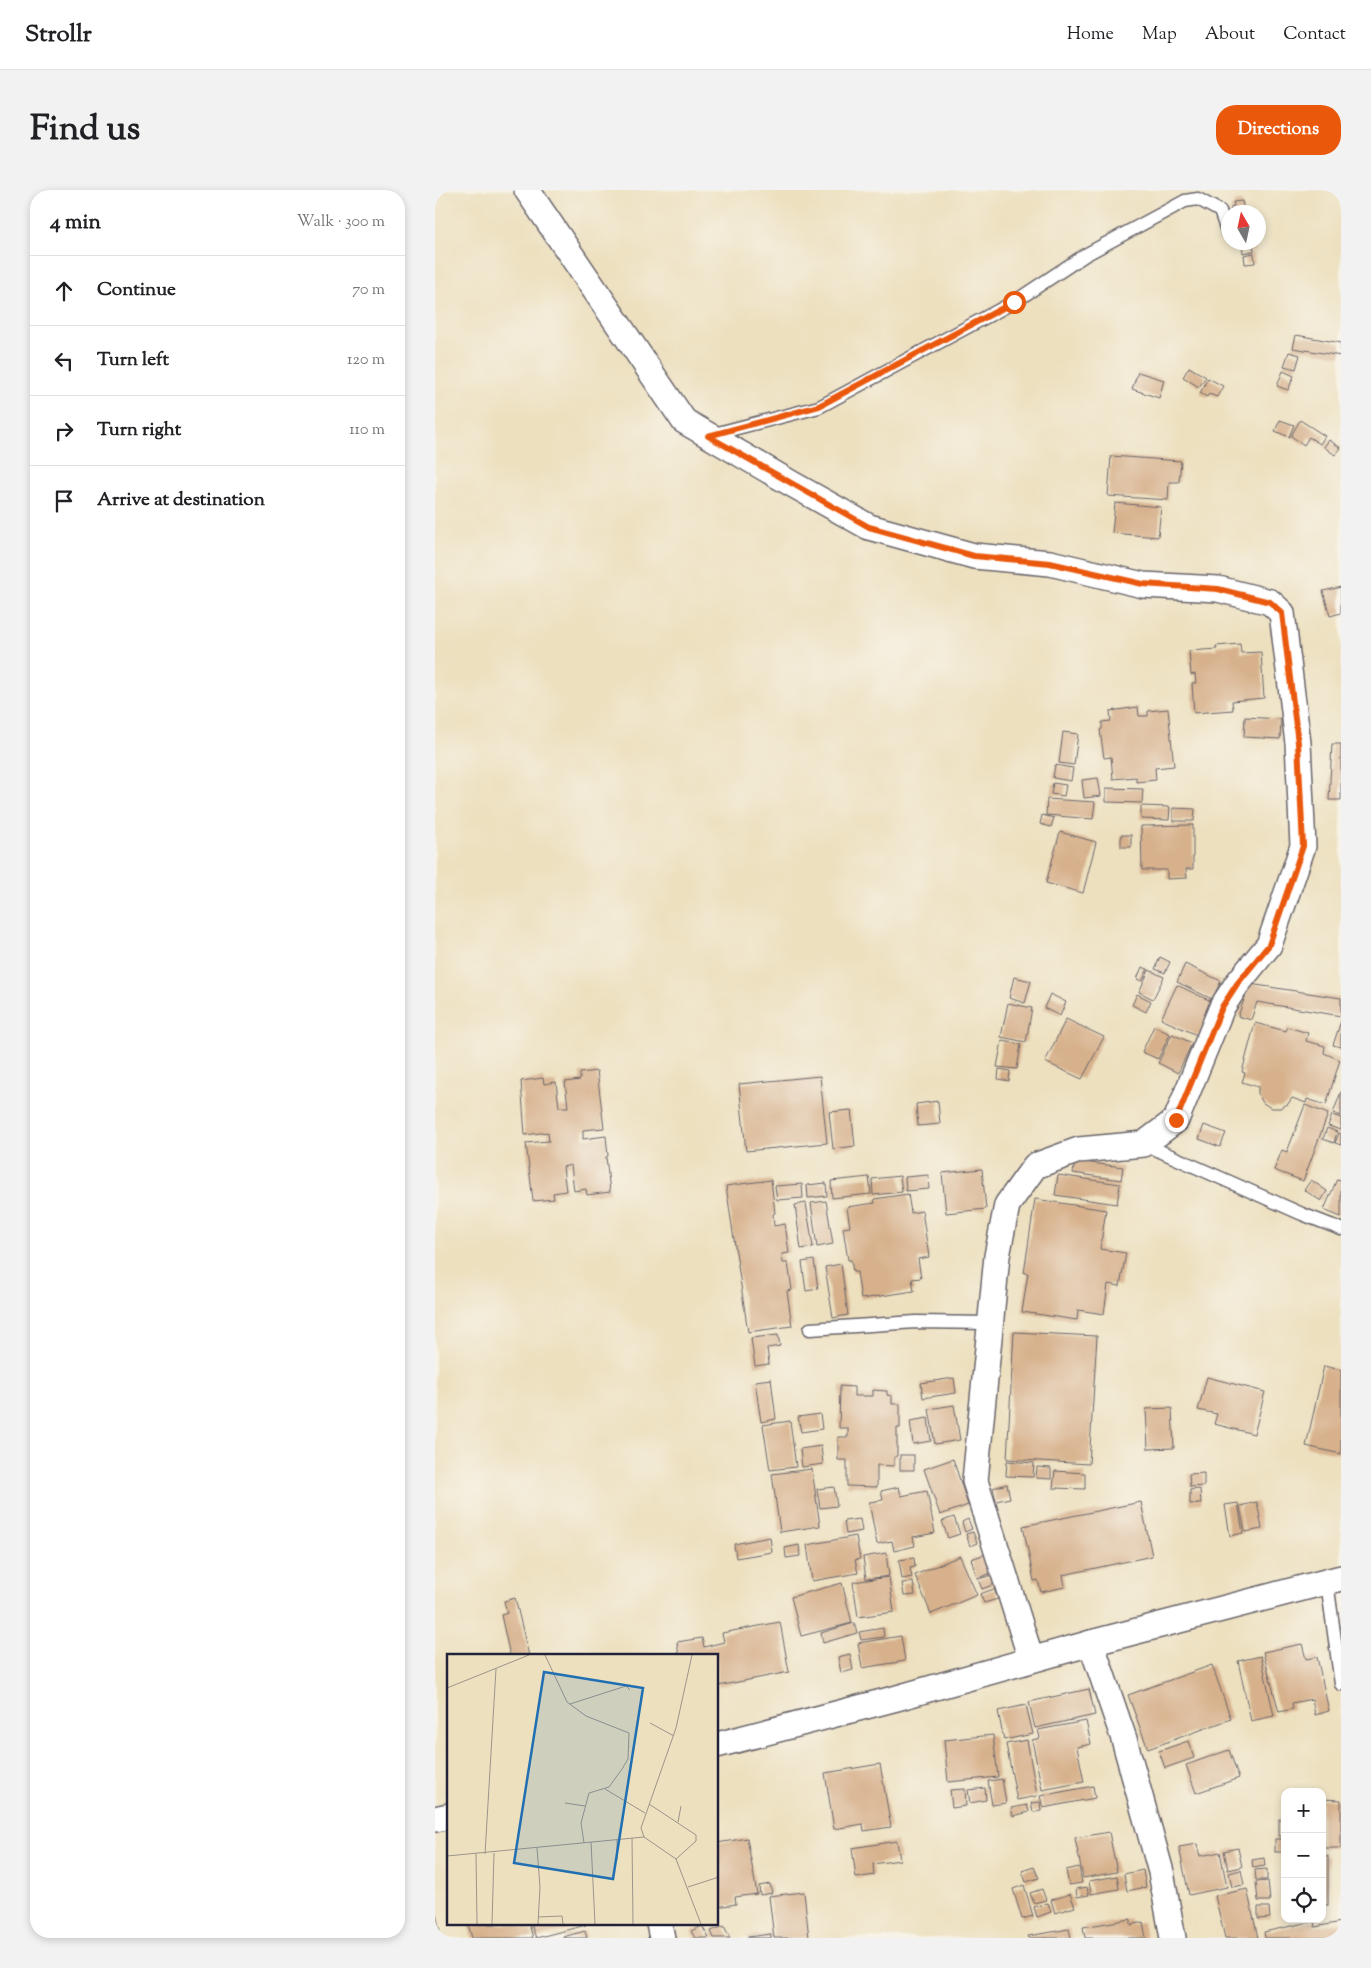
<!DOCTYPE html>
<meta charset="utf-8">
<style>
:root{--surface:#fff;--page:#f2f2f2;--text:#202124;--muted:#757577;--line:#e0e0e0;--accent:#ea580c}
body{margin:0;font-family:"Sorts Mill Goudy",serif;background:var(--page);color:var(--text)}
.controls{position:absolute;right:15px;bottom:15px;display:grid;overflow:hidden;border-radius:10px;box-shadow:0 2px 8px #0003}
.controls button{width:45px;height:45px;display:grid;place-items:center;padding:0;border:0;border-bottom:1px solid var(--line);background:var(--surface);color:var(--text);font:25px sans-serif}
.compass{position:absolute;left:786px;top:15px;width:45px;height:45px;border-radius:50%;background:var(--surface);box-shadow:0 2px 8px #0003;rotate:351deg}
.stop{position:absolute;width:15px;height:15px;margin:-11px;border:4px solid #ea580c;border-radius:50%;background:#fff}
.stop.end{background:#ea580c;border-color:#fff;box-shadow:0 1px 5px #0008}
.list{margin:0;padding:0;list-style:none}
h2{display:flex;justify-content:space-between;align-items:center;height:65px;margin:0;padding:0 20px;font-size:21px}
h2 small{font-size:16px;font-weight:400;color:var(--muted)}
.list li{display:grid;grid-template-columns:32px 1fr auto;gap:15px;align-items:center;box-sizing:border-box;height:70px;padding:0 20px;border-top:1px solid var(--line)}
.list b{display:block;font-size:19px;white-space:nowrap}
.list em{font-size:16px;font-style:normal;color:var(--muted)}
.icon{flex:none;width:28px;height:28px;fill:none;stroke:currentColor;stroke-width:2;stroke-linecap:round;stroke-linejoin:round}
.map{position:relative;flex:none;width:906px;height:1748px;overflow:hidden;border-radius:20px}
header{display:flex;align-items:center;gap:30px;box-sizing:border-box;height:70px;padding:0 25px;background:var(--surface);border-bottom:1px solid var(--line)}
header strong{font-size:24px}
nav{display:flex;gap:28px;margin-inline-start:auto;font-size:18px}
.intro{display:flex;align-items:center;justify-content:space-between;box-sizing:border-box;height:120px;padding:0 30px}
h1{margin:0;font-size:35px}
.button{padding:12px 22px;border-radius:20px;background:var(--accent);color:#fff;font-size:18px;font-weight:700}
main{display:flex;gap:30px;padding:0 30px}
aside{flex:1;background:var(--surface);border-radius:20px;box-shadow:0 2px 8px #0003}
.map>svg:first-child{display:block}
.building{fill:#d7b18c}
.lines{fill:none;stroke-linecap:round;stroke-linejoin:round}
.lane-casing{stroke:#696469;stroke-width:15}
.street-casing{stroke:#696469;stroke-width:28}
.lane{stroke:#fff;stroke-width:12}
.street{stroke:#fff;stroke-width:25}
.route{stroke:#ea580c;stroke-width:6}
.inset-road{fill:none;stroke:#9c948a;stroke-width:1}
.view{fill:#1f6fb2;fill-opacity:0.15;stroke:#1f6fb2;stroke-width:2.5}
.inset-edge{fill:none;stroke:#22223b;stroke-width:2.5}
</style>
<header>
<strong>Strollr</strong>
<nav><a>Home</a><a>Map</a><a>About</a><a>Contact</a></nav>
</header>
<div class="intro"><h1>Find us</h1><a class="button">Directions</a></div>
<main>
<aside>
<h2>4 min<small>Walk · 300 m</small></h2>
<ul class="list">
<li><svg class="icon" aria-label="ahead" viewBox="0 0 24 24"><path d="M12 20V5M6 11l6-6 6 6"/></svg><div><b>Continue</b></div><em>70 m</em></li>
<li><svg class="icon" aria-label="left" viewBox="0 0 24 24"><path d="M17 20v-9H6M10 6l-5 5 5 5"/></svg><div><b>Turn left</b></div><em>120 m</em></li>
<li><svg class="icon" aria-label="right" viewBox="0 0 24 24"><path d="M7 20v-9h11M14 6l5 5-5 5"/></svg><div><b>Turn right</b></div><em>110 m</em></li>
<li><svg class="icon" aria-label="arrive" viewBox="0 0 24 24"><path d="M6 21V4h12l-3 4 3 4H6"/></svg><div><b>Arrive at destination</b></div></li>
</ul>
</aside>
<div class="map">
<svg width="906" height="1748" viewBox="0 0 906 1748">
<rect width="100%" height="100%" fill="#f7f3e8"/>
<filter id="ink" filterUnits="userSpaceOnUse"><feTurbulence type="fractalNoise" baseFrequency=".02" numOctaves="2"/><feDisplacementMap in="SourceGraphic" scale="10" xChannelSelector="R" yChannelSelector="G"/><feConvolveMatrix kernelMatrix="1 2 1 2 8 2 1 2 1" color-interpolation-filters="sRGB"/></filter>
<filter id="wash" filterUnits="userSpaceOnUse"><feTurbulence type="fractalNoise" baseFrequency=".0096" numOctaves="4" result="noise"/><feDisplacementMap in="SourceGraphic" scale="20" xChannelSelector="R" yChannelSelector="G"/><feGaussianBlur stdDeviation="1.12" result="paint"/><feColorMatrix in="noise" values="0 0 0 0 0 0 0 0 0 0 0 0 0 0 0 0 0 1.4 0 .05"/><feComposite in="paint" operator="in"/></filter>
<g filter="url(#wash)">
<rect width="100%" height="100%" fill="#ede0bf"/>
<g id="blocks">
<g class="building">
<polygon points="807,11 809,21 796,22 796,17 799,16 798,12"/>
<polygon points="807,52 818,52 819,61 808,63"/>
<polygon points="819,63 820,73 810,74 809,65"/>
<polygon points="861,145 906,153 906,166 858,158"/>
<polygon points="854,162 865,165 861,179 849,176"/>
<polygon points="754,177 771,187 764,197 748,187"/>
<polygon points="848,181 859,186 853,200 842,196"/>
<polygon points="703,182 729,190 724,208 697,199"/>
<polygon points="773,188 788,196 782,207 774,204 772,207 765,203"/>
<polygon points="845,230 859,235 854,247 840,241"/>
<polygon points="865,230 890,246 885,254 874,247 869,255 856,246"/>
<polygon points="894,250 906,258 900,265 889,257"/>
<polygon points="676,266 746,271 744,292 734,292 733,310 673,306"/>
<polygon points="680,313 726,317 723,347 677,343"/>
<polygon points="906,397 906,423 895,426 888,401"/>
<polygon points="805,454 806,463 826,462 829,508 797,511 798,520 759,523 757,493 761,493 760,484 756,485 754,461 782,459 781,456"/>
<polygon points="703,517 704,526 713,526 713,521 733,519 739,576 720,578 721,590 701,592 701,587 678,589 676,567 669,568 665,540 667,539 667,532 676,531 675,521"/>
<polygon points="810,527 846,529 845,549 809,547"/>
<polygon points="628,542 643,544 639,575 624,573"/>
<polygon points="897,554 906,554 906,610 894,610"/>
<polygon points="620,575 638,578 636,591 618,588"/>
<polygon points="663,588 666,606 649,608 647,590"/>
<polygon points="618,593 631,595 629,606 616,604"/>
<polygon points="671,598 708,599 707,613 671,612"/>
<polygon points="612,609 660,612 658,629 611,625"/>
<polygon points="706,616 735,617 734,630 706,629"/>
<polygon points="738,618 760,619 759,631 738,631"/>
<polygon points="607,625 619,628 616,637 605,634"/>
<polygon points="758,635 758,679 751,679 752,688 732,689 732,680 707,680 706,636"/>
<polygon points="625,642 661,652 648,703 611,693"/>
<rect x="686" y="645" width="10" height="12"/>
<polygon points="725,767 735,772 730,783 720,779"/>
<polygon points="750,774 786,791 777,809 742,792"/>
<polygon points="707,777 713,779 707,791 702,789"/>
<polygon points="714,780 729,787 718,809 704,802"/>
<polygon points="579,787 596,791 590,813 574,808"/>
<polygon points="815,794 906,808 906,826 822,812 816,830 803,826"/>
<polygon points="742,795 780,813 764,846 726,829"/>
<polygon points="615,804 631,812 625,826 609,818"/>
<polygon points="702,804 716,811 711,822 697,815"/>
<polygon points="573,813 597,818 591,852 566,847"/>
<polygon points="631,829 669,847 647,889 610,872"/>
<polygon points="906,831 906,857 898,855"/>
<polygon points="820,833 851,841 852,837 873,843 871,851 890,856 889,863 905,870 891,915 872,909 871,913 857,908 853,914 845,918 836,918 828,913 823,904 823,897 807,892 810,883 807,882"/>
<polygon points="719,836 735,844 723,869 707,862"/>
<polygon points="737,844 757,853 743,883 723,873"/>
<polygon points="567,851 586,854 582,879 562,877"/>
<polygon points="564,879 575,881 574,891 563,889"/>
<polygon points="162,881 169,938 148,940 148,949 171,946 173,966 171,967 175,1002 152,1005 151,999 139,1001 136,975 128,977 131,1001 118,1003 119,1009 98,1011 91,953 114,951 113,942 90,945 86,891 108,888 109,894 121,892 124,917 133,917 130,892 145,890 145,883"/>
<polygon points="385,886 392,953 311,961 304,894"/>
<polygon points="906,902 906,926 898,923"/>
<polygon points="503,911 505,934 483,936 481,914"/>
<polygon points="870,915 893,924 868,991 839,980 847,960 852,962"/>
<polygon points="416,920 420,956 398,959 394,922"/>
<polygon points="897,925 906,928 906,940 893,936"/>
<polygon points="769,935 791,943 785,957 764,949"/>
<polygon points="892,938 902,942 899,953 888,949"/>
<polygon points="904,943 906,944 906,955 900,953"/>
<polygon points="640,971 688,977 686,990 638,983"/>
<polygon points="547,979 551,1019 511,1023 507,983"/>
<polygon points="493,985 494,999 471,1001 470,987"/>
<polygon points="623,985 685,994 682,1014 620,1005"/>
<polygon points="465,986 467,1002 438,1005 437,989"/>
<polygon points="434,987 436,1004 397,1008 396,991"/>
<polygon points="902,989 906,990 906,1027 889,1020"/>
<polygon points="336,990 340,1023 338,1024 339,1036 350,1034 354,1063 347,1064 348,1073 353,1073 357,1100 352,1101 357,1136 313,1142 291,996"/>
<polygon points="876,990 892,1001 886,1011 869,1000"/>
<polygon points="391,993 392,1006 373,1008 372,995"/>
<polygon points="367,994 368,1008 342,1010 340,996"/>
<polygon points="473,1004 476,1023 487,1021 494,1067 483,1069 486,1088 477,1089 479,1101 426,1109 422,1082 418,1082 416,1070 413,1070 408,1038 415,1037 412,1017 440,1013 439,1009"/>
<polygon points="600,1009 671,1020 665,1059 691,1063 685,1096 673,1094 669,1124 643,1120 642,1130 587,1122 593,1083 589,1083"/>
<polygon points="391,1011 398,1054 382,1057 376,1013"/>
<polygon points="371,1013 378,1057 366,1059 360,1015"/>
<polygon points="379,1070 383,1099 371,1101 367,1072"/>
<polygon points="406,1074 413,1125 398,1128 390,1077"/>
<polygon points="579,1142 662,1146 654,1274 572,1269"/>
<polygon points="343,1145 345,1156 332,1158 334,1174 320,1176 316,1148"/>
<polygon points="889,1176 906,1180 906,1264 871,1256"/>
<polygon points="772,1187 830,1202 819,1244 779,1234 782,1224 763,1220"/>
<polygon points="519,1188 521,1203 488,1208 486,1193"/>
<polygon points="336,1189 341,1229 326,1232 320,1191"/>
<polygon points="405,1196 419,1197 419,1206 438,1206 438,1200 452,1201 452,1205 457,1206 457,1214 465,1214 465,1238 462,1238 462,1266 459,1267 459,1276 442,1275 442,1297 412,1296 412,1270 403,1270 403,1247 413,1247 413,1238 404,1238"/>
<polygon points="519,1215 525,1250 500,1254 494,1219"/>
<polygon points="737,1218 739,1258 713,1259 711,1219"/>
<polygon points="385,1224 387,1239 366,1242 363,1227"/>
<polygon points="493,1228 496,1251 478,1254 475,1231"/>
<polygon points="355,1231 361,1277 335,1280 328,1235"/>
<polygon points="386,1256 388,1274 367,1277 365,1259"/>
<rect x="465" y="1265" width="14" height="15"/>
<polygon points="518,1269 533,1315 505,1325 489,1279"/>
<polygon points="572,1271 599,1273 598,1287 571,1286"/>
<polygon points="602,1277 616,1278 616,1289 601,1288"/>
<polygon points="377,1279 385,1336 345,1342 337,1284"/>
<polygon points="620,1281 650,1283 650,1299 618,1298"/>
<polygon points="769,1283 769,1296 755,1297 754,1284"/>
<polygon points="572,1294 575,1308 561,1311 558,1298"/>
<polygon points="399,1297 402,1316 385,1318 382,1299"/>
<polygon points="464,1297 466,1306 492,1301 500,1343 478,1347 480,1356 459,1361 457,1351 442,1354 434,1312 448,1310 446,1301"/>
<polygon points="765,1299 766,1313 755,1314 755,1300"/>
<polygon points="706,1312 717,1366 628,1385 630,1397 606,1402 603,1390 599,1391 588,1336"/>
<polygon points="822,1312 827,1339 810,1342 805,1316"/>
<polygon points="803,1313 808,1343 795,1346 790,1315"/>
<polygon points="519,1327 525,1344 513,1348 507,1331"/>
<polygon points="425,1329 427,1341 411,1344 409,1331"/>
<polygon points="533,1329 537,1339 530,1342 527,1332"/>
<polygon points="538,1342 542,1353 535,1356 531,1344"/>
<polygon points="421,1346 425,1369 420,1370 423,1383 377,1391 372,1355"/>
<polygon points="335,1347 337,1362 301,1368 299,1354"/>
<polygon points="364,1355 365,1366 351,1368 350,1358"/>
<polygon points="451,1363 454,1386 431,1389 428,1367"/>
<polygon points="551,1364 557,1383 542,1388 536,1369"/>
<polygon points="525,1366 542,1405 496,1424 480,1385"/>
<polygon points="479,1368 480,1377 475,1378 477,1387 467,1389 464,1370"/>
<polygon points="557,1385 560,1394 547,1399 543,1389"/>
<polygon points="454,1387 459,1422 423,1427 418,1392"/>
<polygon points="478,1392 480,1405 469,1406 467,1393"/>
<polygon points="407,1393 417,1433 366,1446 356,1407"/>
<polygon points="559,1399 563,1409 549,1413 545,1404"/>
<polygon points="80,1408 94,1466 75,1466 66,1425 72,1423 69,1411"/>
<polygon points="345,1432 354,1482 283,1496 282,1466 244,1466 242,1452 267,1448 269,1457 289,1452 287,1443"/>
<polygon points="419,1433 422,1443 388,1453 386,1443"/>
<polygon points="448,1438 449,1447 426,1450 424,1442"/>
<polygon points="466,1446 470,1471 427,1478 423,1453"/>
<polygon points="867,1454 871,1469 882,1467 894,1521 880,1525 877,1509 857,1513 858,1519 844,1522 828,1462"/>
<polygon points="415,1464 418,1480 406,1483 403,1467"/>
<polygon points="826,1466 839,1526 816,1531 803,1471"/>
<polygon points="777,1475 796,1529 713,1559 693,1505"/>
<polygon points="654,1499 660,1525 600,1538 594,1512"/>
<polygon points="591,1515 598,1544 569,1550 563,1521"/>
<polygon points="651,1531 656,1554 642,1557 649,1592 607,1600 597,1550 605,1548 603,1540"/>
<polygon points="558,1545 563,1587 513,1592 509,1550"/>
<polygon points="592,1550 602,1606 582,1610 571,1554"/>
<polygon points="753,1551 759,1568 730,1578 724,1561"/>
<polygon points="794,1560 804,1588 761,1603 751,1575"/>
<polygon points="445,1574 456,1637 429,1641 428,1634 399,1639 390,1583"/>
<polygon points="567,1589 571,1613 557,1615 553,1591"/>
<polygon points="658,1596 660,1608 608,1618 605,1606"/>
<polygon points="550,1598 551,1610 535,1613 533,1600"/>
<polygon points="530,1599 531,1616 517,1618 515,1600"/>
<polygon points="887,1609 906,1610 906,1658 887,1658"/>
<polygon points="605,1612 606,1621 598,1622 596,1613"/>
<polygon points="592,1615 594,1622 578,1626 576,1618"/>
<rect x="844" y="1629" width="6" height="17"/>
<polygon points="674,1642 682,1682 648,1688 640,1648"/>
<polygon points="312,1648 322,1704 300,1707 301,1714 282,1717 282,1653"/>
<rect x="840" y="1649" width="10" height="13"/>
<polygon points="462,1651 465,1670 438,1674 439,1685 421,1688 417,1658"/>
<polygon points="762,1654 765,1666 785,1662 792,1697 754,1705 744,1657"/>
<polygon points="803,1658 807,1677 793,1680 789,1661"/>
<rect x="887" y="1666" width="6" height="49"/>
<polygon points="829,1668 830,1676 818,1678 817,1670"/>
<polygon points="599,1677 604,1688 591,1692 587,1681"/>
<polygon points="644,1677 647,1693 634,1695 631,1680"/>
<polygon points="832,1679 832,1690 821,1690 820,1680"/>
<polygon points="708,1680 711,1697 692,1701 689,1684"/>
<polygon points="806,1680 809,1695 797,1697 794,1683"/>
<polygon points="682,1686 684,1699 656,1704 654,1691"/>
<polygon points="833,1691 835,1711 823,1711 821,1692"/>
<polygon points="335,1694 337,1703 325,1705 324,1696"/>
<polygon points="589,1695 598,1726 587,1729 578,1699"/>
<polygon points="652,1697 654,1705 642,1707 641,1699"/>
<polygon points="607,1699 611,1710 599,1713 595,1703"/>
<polygon points="812,1699 823,1748 790,1748 780,1706"/>
<polygon points="369,1702 374,1748 339,1748 334,1706"/>
<polygon points="635,1704 640,1717 620,1723 616,1710"/>
<polygon points="613,1713 616,1722 602,1727 599,1717"/>
<polygon points="823,1717 834,1717 835,1728 823,1729"/>
<polygon points="0,1723 1,1723 6,1748 0,1748"/>
<polygon points="696,1729 696,1735 708,1732 711,1748 650,1748 648,1737"/>
<polygon points="879,1731 880,1737 906,1732 906,1748 830,1748 829,1742"/>
<polygon points="33,1734 94,1734 98,1748 37,1748"/>
<polygon points="96,1734 151,1734 151,1735 101,1748"/>
<polygon points="267,1736 274,1748 260,1748 256,1741"/>
<polygon points="289,1736 295,1748 279,1748 276,1741"/>
<polygon points="634,1739 636,1748 594,1748 593,1746"/>
<polygon points="150,1741 152,1748 128,1748 128,1747"/>
<polygon points="336,1744 336,1748 312,1748 312,1747"/>
</g>
</g>
</g>
<g filter="url(#ink)">
<use href="#blocks" fill-opacity="0" stroke="#696469" stroke-width="1"/>
<g class="lines">
<defs>
<g id="lane">
<polyline points="275,245 384,217 579,112 650,65 750,11 763,9 785,21 792,41"/>
<polyline points="709,954 867,1024 906,1039"/>
<polyline points="375,1139 481,1132 555,1133"/>
<polyline points="892,1392 906,1494"/>
</g>
<g id="street">
<polyline points="92,0 249,231 357,294 434,337 539,366 615,373 708,395 783,399 835,412 847,423 863,553 868,656 834,755 802,794 787,817 741,930 709,954 644,960 600,976 572,1015 562,1066 540,1291 596,1469"/>
<polyline points="656,1453 689,1549 726,1682 738,1748"/>
<polyline points="282,1555 462,1508 656,1453 906,1388"/>
<polyline points="0,1629 14,1626"/>
<polyline points="224,1734 227,1748"/>
</g>
</defs>
<use href="#lane" class="lane-casing"/>
<use href="#street" class="street-casing"/>
<use href="#lane" class="lane"/>
<use href="#street" class="street"/>
</g>
</g>
<g class="lines" filter="url(#ink)">
<polyline class="route" points="579,112 384,216 273,246 434,337 539,366 615,373 708,394 783,399 835,412 847,423 863,553 868,656 834,755 802,794 787,817 741,930"/>
</g>
<g transform="translate(12 1464)">
<rect width="271" height="271" fill="#ede0bf"/>
<path class="inset-road" d="M98 1 120 48 139 62 182 79 181 105 175 115 162 133 142 139 134 169 137 189M245 1 229 74 194 174 197 183 229 205 254 270M0 34 82 1M123 50 179 32 183 36M203 69 227 82M158 135 198 159M118 149 138 152M202 150 249 181V187L229 205M231 168 234 152M185 184 186 270M170 186V206M144 188 148 270M90 194 93 233 91 270M29 200 30 270M38 200 49 15M0 202 197 183M241 233 272 223M91 263 115 262 116 270M45 270 47 199"/>
<path class="view" d="M97 18 196 34 166 225 67 209Z"/>
<rect width="271" height="271" class="inset-edge"/>
</g>
</svg>
<div class="controls">
<button>+</button>
<button>−</button>
<button><svg class="icon" aria-label="locate" viewBox="0 0 24 24"><circle cx="12" cy="12" r="6"/><path d="M12 2v4M12 18v4M2 12h4M18 12h4"/></svg></button>
</div>
<svg class="compass" viewBox="-18 -18 36 36"><path d="M0-13l5 13h-10z" fill="#e53935"/><path d="M0 13l5-13h-10z" fill="#757577"/></svg>
<div class="stop" style="left:579px;top:112px"></div>
<div class="stop end" style="left:741px;top:930px"></div>
</div>
</main>
